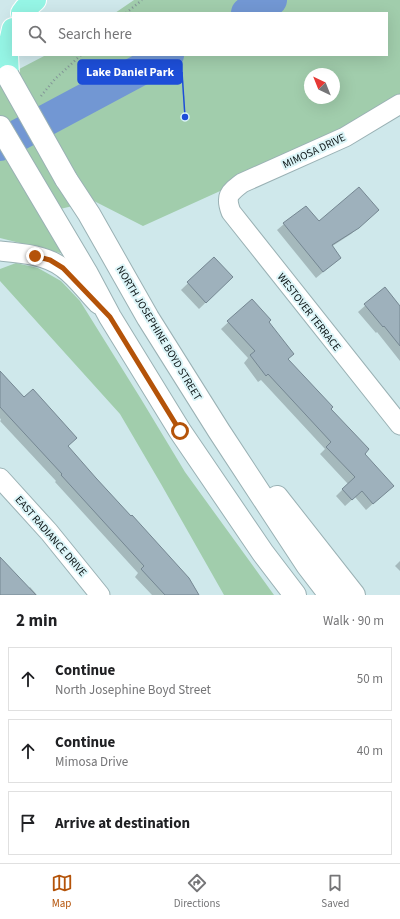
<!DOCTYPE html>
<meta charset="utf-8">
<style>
:root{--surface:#fff;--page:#f2f2f2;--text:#202124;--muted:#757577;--line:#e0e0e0;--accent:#b45309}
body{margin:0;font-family:"Source Sans 3",sans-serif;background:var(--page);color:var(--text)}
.compass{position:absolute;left:304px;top:68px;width:36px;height:36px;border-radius:50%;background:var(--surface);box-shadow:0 4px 16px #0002;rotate:317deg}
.stop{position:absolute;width:12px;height:12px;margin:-9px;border:3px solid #b45309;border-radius:50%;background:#fff}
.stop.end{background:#b45309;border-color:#fff;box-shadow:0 1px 4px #0008}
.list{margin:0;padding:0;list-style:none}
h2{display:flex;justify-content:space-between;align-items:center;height:52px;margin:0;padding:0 16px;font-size:17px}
h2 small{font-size:13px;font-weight:400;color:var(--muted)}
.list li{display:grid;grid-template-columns:26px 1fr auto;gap:12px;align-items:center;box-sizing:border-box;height:64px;margin:0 8px 8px;padding:0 8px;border:1px solid var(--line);border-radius:0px}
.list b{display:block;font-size:15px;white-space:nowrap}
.list p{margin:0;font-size:13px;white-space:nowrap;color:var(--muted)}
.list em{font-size:13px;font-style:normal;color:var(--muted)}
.icon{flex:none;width:22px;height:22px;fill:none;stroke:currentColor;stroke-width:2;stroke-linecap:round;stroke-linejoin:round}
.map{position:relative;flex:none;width:400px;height:595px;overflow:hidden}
.search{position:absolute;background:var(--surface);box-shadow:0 4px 16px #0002;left:12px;right:12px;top:12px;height:44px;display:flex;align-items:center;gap:10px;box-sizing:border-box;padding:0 14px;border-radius:0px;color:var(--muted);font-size:15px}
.sheet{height:268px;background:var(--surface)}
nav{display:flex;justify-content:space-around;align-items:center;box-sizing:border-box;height:56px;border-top:1px solid var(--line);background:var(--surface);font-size:11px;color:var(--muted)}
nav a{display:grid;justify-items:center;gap:2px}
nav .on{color:var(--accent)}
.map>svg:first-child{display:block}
.green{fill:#a1cdac;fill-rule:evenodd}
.shadow{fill:#0003}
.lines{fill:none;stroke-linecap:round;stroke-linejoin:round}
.river{stroke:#7297d3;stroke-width:32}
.building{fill:#9eb1bc;stroke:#758792}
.street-casing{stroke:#9ab1b4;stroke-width:21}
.secondary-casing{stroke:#9ab1b4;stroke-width:24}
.primary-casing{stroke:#fff;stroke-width:24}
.path{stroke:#829497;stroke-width:2.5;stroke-dasharray:1 3;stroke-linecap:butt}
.street{stroke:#fff;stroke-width:19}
.secondary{stroke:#fff;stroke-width:22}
.primary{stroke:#95f5e5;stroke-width:22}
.secondary-bridge-casing{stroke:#9ab1b4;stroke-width:24;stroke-linecap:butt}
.secondary-bridge{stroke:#fff;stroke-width:22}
.route{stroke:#b45309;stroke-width:5}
.labels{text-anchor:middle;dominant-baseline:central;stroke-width:4;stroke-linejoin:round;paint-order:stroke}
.street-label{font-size:11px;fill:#0c1516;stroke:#dcf5f8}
.leader{fill:none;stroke:#1d4ed8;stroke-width:1.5}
.callout-dot{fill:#1d4ed8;stroke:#dcf5f8;stroke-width:1.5}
.callout{fill:#1d4ed8;stroke:#1d4ed8;stroke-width:1.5}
.callout-label{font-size:12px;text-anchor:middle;font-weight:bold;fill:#fff}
</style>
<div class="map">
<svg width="400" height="595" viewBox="0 0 400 595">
<rect width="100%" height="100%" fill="#cfe8eb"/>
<g class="green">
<path d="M134 0H400V97L341 136 143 226 94 201 43 213 64 254 0 238V79L46 55H387V13H115ZM310 74H334V98H310Z"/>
<polygon points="16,263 38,268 61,281 80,301 141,399 185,472 274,595 224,595 161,484 120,414 0,281 0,269"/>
</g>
<g class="shadow">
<polygon points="378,210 351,234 331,247 340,258 316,278 277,230 284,224 318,222"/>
<polygon points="214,258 225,284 199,309 181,290"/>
<polygon points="385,288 400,307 400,361 377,332 376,333 358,312"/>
<polygon points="252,300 268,322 287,359 330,409 364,454 386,492 366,510 355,497 345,506 336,496 348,484 320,454 325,449 261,380 258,382 244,363 248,358 221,329"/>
<polygon points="0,372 67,446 198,595 152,595 135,577 138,573 55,482 56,481 0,421 1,420 0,418"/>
<polygon points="0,559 28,589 30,587 37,595 0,595"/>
<polygon points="400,561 400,571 395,566"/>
</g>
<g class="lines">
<g class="river">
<polyline points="247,13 271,0"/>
<polyline points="0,145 168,55"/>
</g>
</g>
<g class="building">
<polygon points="359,187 379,210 359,228 332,245 341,258 323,272 283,223 306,206 319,221"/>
<polygon points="214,257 233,277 206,303 187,282"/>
<polygon points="385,287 400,306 400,346 384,326 383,327 364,304"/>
<polygon points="252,299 271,320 269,322 294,354 288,359 333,407 331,409 369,449 365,454 394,486 373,504 362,491 352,500 342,489 355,477 326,447 331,442 268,374 266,376 250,355 255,351 227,321"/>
<polygon points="0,371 24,397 33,389 77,438 68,446 96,478 131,516 132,515 189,578 199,595 165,595 141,569 144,566 61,475 62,474 0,407"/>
<polygon points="0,557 36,595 0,595"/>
</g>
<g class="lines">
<defs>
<g id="street">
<path d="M400 104 345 137 242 183C229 193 225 196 231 212L400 425"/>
<path d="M0 251C21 253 46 255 63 268 76 277 87 293 98 304"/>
<polyline points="0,478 49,532 100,595"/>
</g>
<g id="secondary">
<polyline points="0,127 86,272 110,317 180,431 263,553 295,595"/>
<polyline points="66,179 89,214 148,318 219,431 307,565 330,595"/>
<polyline points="277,497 354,595"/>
</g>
<g id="primary">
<polyline points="22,13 25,9 35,0"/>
<polyline points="8,76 7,55 13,29"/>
</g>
</defs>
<use href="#street" class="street-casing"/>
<use href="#secondary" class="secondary-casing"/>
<use href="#primary" class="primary-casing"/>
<g class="path">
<polyline points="126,13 142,0"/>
<polyline points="41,96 55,79 81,55"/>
</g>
<use href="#street" class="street"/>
<use href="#secondary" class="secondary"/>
<use href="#primary" class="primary"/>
<defs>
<polyline id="secondary-bridge" points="8,76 66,179"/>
</defs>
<use href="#secondary-bridge" class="secondary-bridge-casing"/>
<use href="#secondary-bridge" class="secondary-bridge"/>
</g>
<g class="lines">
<polyline class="route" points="35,256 50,260 63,268 110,317 180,431"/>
</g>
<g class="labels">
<g class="street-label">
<text transform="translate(314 151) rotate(-25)">MIMOSA DRIVE</text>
<text transform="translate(309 312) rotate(52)">WESTOVER TERRACE</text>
<text transform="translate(159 333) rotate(59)">NORTH JOSEPHINE BOYD STREET</text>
<text transform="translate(51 536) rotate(49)">EAST RADIANCE DRIVE</text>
</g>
</g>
<path class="leader" d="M185 117L182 72"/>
<circle class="callout-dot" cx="185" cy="117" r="4"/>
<rect class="callout" x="78" y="60" width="104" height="24" rx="4"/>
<g class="callout-label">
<text x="130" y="76">Lake Daniel Park</text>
</g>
</svg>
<svg class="compass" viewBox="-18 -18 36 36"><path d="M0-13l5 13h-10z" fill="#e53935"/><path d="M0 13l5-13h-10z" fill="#757577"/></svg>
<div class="stop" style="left:180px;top:431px"></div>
<div class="stop end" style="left:35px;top:256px"></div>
<div class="search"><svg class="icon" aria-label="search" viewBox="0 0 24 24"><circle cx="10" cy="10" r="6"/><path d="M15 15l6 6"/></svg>Search here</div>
</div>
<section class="sheet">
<h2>2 min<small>Walk · 90 m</small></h2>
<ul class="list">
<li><svg class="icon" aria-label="ahead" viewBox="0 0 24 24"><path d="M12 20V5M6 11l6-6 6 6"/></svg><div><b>Continue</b><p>North Josephine Boyd Street</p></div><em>50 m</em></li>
<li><svg class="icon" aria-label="ahead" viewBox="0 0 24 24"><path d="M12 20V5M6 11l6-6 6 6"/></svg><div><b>Continue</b><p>Mimosa Drive</p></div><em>40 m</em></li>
<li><svg class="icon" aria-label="arrive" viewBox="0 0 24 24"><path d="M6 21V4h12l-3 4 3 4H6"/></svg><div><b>Arrive at destination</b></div></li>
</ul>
</section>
<nav>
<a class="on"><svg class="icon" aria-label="map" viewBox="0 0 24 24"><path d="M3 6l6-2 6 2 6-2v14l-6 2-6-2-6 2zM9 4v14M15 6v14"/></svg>Map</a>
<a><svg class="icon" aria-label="directions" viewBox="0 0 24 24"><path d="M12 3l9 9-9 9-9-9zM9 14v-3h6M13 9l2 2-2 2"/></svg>Directions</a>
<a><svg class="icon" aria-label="saved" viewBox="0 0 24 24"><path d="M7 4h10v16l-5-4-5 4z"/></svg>Saved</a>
</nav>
